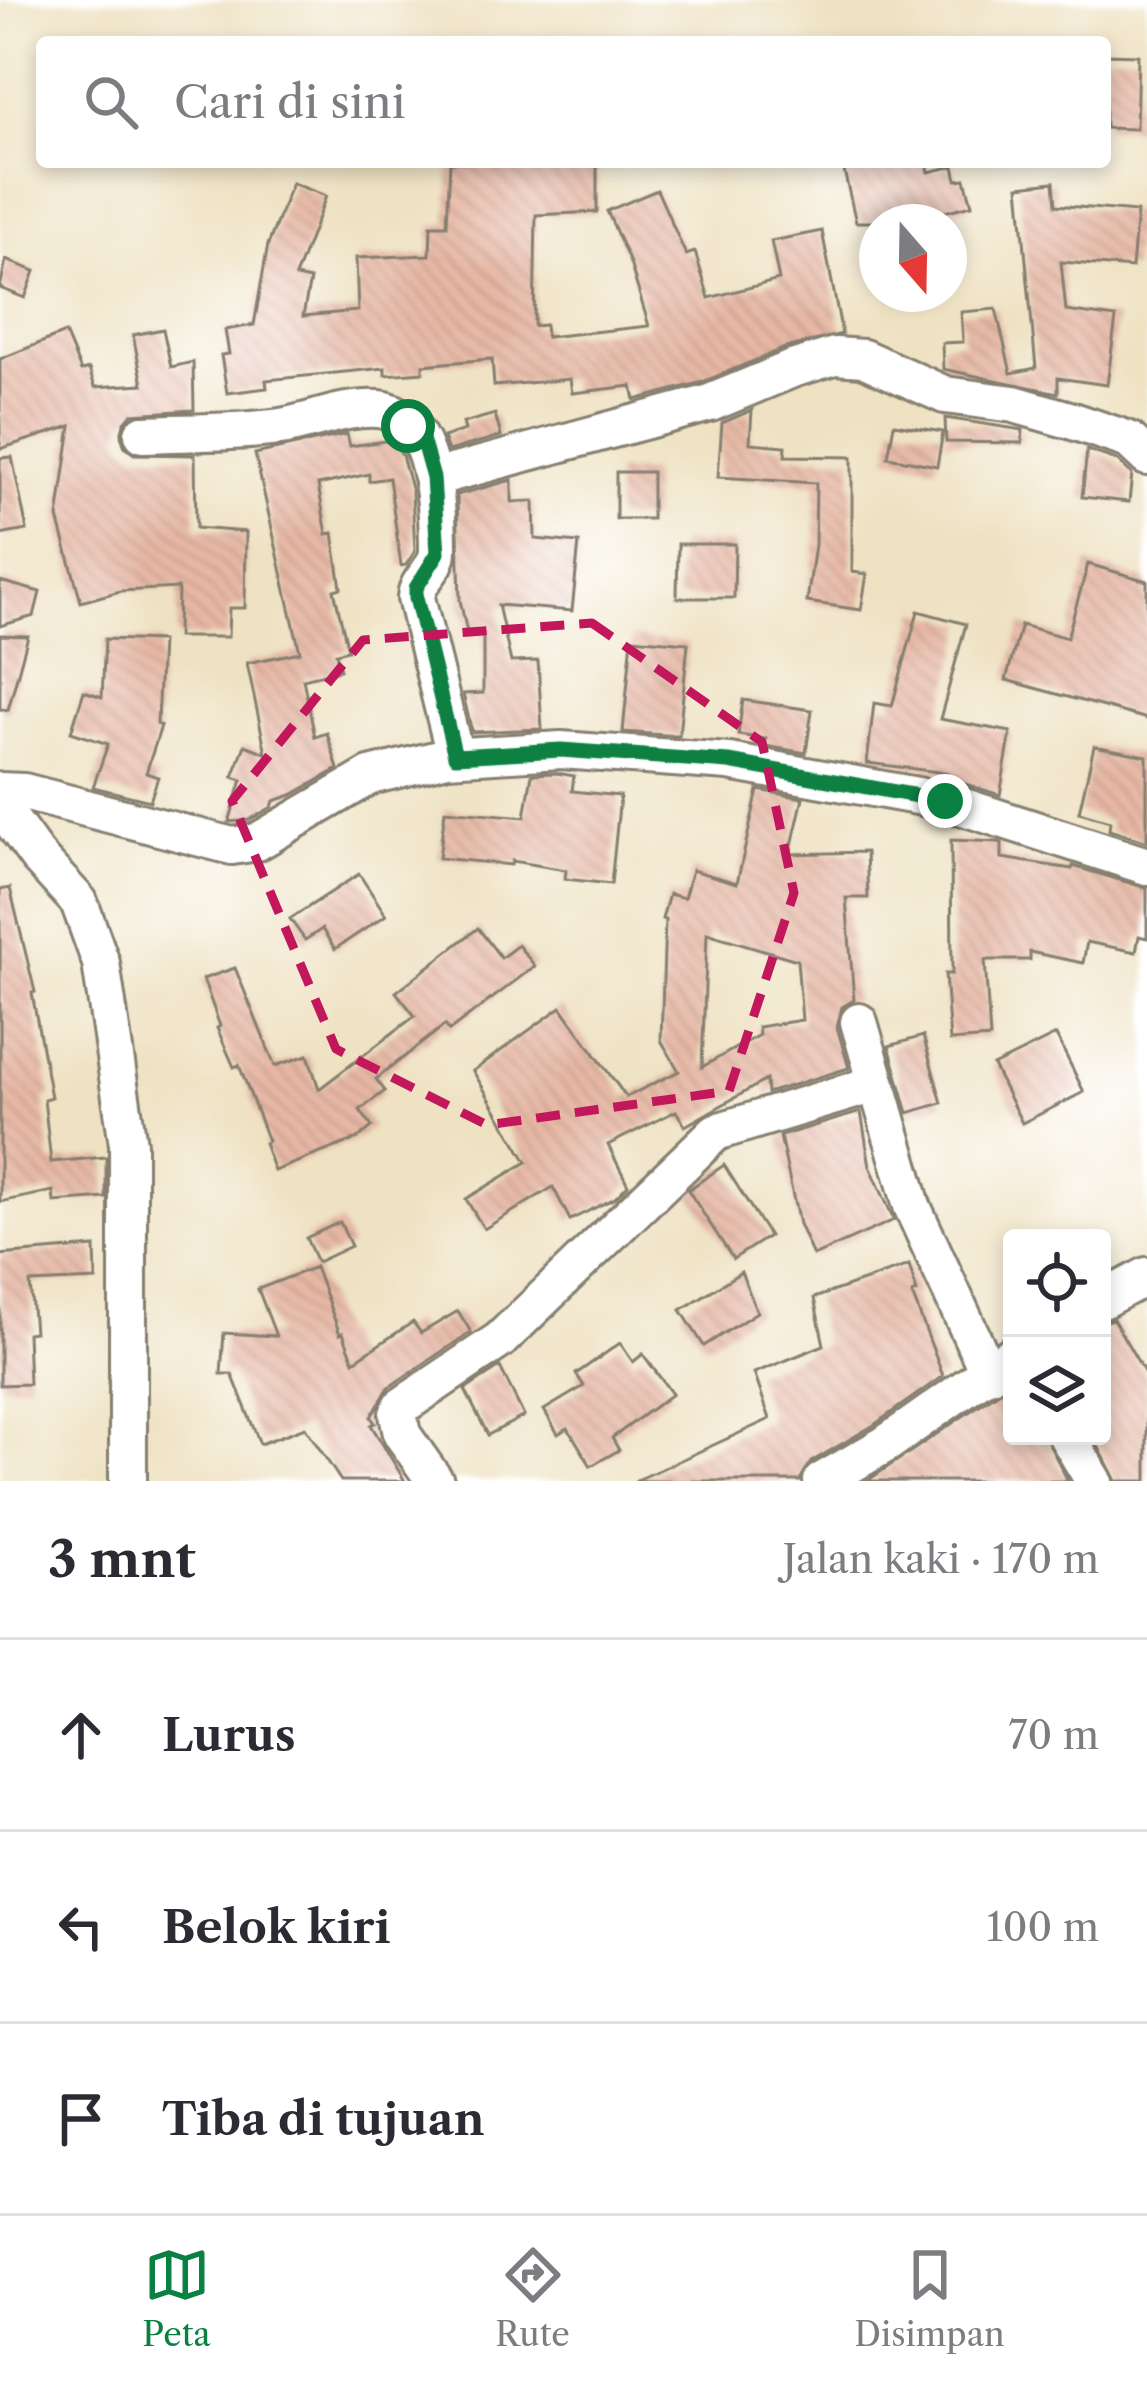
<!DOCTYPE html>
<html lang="id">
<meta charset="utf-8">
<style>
:root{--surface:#fff;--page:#f2f2f3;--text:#2b2b33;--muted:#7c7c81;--line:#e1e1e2;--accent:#0b8043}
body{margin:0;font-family:"Libre Caslon Text",serif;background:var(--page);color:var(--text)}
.controls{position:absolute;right:36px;bottom:36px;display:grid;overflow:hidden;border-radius:12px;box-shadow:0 6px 18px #0003}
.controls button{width:108px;height:108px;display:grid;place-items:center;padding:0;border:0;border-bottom:3px solid var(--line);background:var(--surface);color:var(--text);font:60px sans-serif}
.compass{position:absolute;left:859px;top:204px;width:108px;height:108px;border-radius:50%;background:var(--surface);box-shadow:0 6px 18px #0003;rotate:160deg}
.stop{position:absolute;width:36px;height:36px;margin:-27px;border:9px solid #0b8043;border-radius:50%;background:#fff}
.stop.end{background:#0b8043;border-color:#fff;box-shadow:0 3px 12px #0008}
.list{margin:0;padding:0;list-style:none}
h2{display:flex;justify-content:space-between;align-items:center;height:156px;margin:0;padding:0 48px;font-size:51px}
h2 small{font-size:39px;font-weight:400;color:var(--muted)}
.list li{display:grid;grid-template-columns:78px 1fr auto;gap:36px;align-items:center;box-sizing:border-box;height:192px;padding:0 48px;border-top:3px solid var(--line)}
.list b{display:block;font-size:45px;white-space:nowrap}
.list em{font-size:39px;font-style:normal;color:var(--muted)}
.icon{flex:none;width:66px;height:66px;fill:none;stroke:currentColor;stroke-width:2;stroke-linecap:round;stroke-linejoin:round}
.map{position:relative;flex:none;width:1147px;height:1481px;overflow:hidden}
.search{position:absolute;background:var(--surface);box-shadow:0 6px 18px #0003;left:36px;right:36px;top:36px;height:132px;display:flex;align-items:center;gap:30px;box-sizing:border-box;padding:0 42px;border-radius:12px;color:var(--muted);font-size:45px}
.sheet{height:732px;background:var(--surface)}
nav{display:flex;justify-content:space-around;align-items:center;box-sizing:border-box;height:168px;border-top:3px solid var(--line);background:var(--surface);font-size:33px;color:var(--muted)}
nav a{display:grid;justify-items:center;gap:6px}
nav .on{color:var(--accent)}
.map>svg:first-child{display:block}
.building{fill:url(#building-back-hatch);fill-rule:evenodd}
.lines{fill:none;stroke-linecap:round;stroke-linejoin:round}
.minor-casing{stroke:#867f70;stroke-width:42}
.minor{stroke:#fff;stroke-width:36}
.route{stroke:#0b8043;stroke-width:15}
.marked{fill:none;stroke:#c2185b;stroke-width:9;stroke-dasharray:24 15;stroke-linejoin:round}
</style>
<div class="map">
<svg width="1147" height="1481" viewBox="0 0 1147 1481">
<defs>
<pattern id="building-back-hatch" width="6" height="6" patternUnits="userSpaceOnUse" patternTransform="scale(3)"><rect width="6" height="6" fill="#e7b8a5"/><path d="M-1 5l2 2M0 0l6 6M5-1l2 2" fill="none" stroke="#c69e8d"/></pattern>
</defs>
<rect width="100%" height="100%" fill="#fff"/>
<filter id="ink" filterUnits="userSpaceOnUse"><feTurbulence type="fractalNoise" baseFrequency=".00833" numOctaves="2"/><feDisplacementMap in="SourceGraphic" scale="24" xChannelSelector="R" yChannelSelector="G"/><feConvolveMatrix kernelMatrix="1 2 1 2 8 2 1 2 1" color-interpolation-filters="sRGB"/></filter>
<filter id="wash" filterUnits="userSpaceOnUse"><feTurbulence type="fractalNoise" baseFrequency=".004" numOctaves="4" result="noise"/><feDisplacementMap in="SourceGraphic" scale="48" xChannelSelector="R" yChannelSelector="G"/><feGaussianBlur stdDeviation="2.7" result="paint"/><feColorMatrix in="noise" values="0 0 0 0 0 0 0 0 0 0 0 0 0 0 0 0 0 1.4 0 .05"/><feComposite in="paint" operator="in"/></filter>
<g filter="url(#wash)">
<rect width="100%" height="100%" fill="#efe2c3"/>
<g id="blocks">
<g class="building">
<polygon points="1105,54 1138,55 1136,129 1105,128"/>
<polygon points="450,162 597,162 597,212 536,215 534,326 545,325 546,337 649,326 630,263 607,211 657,190 686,255 695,252 709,298 779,280 771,241 822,231 842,334 785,348 703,382 635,400 632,386 572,393 570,379 494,386 492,359 423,365 423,372 385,375 385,368 266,380 267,388 227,393 221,355 229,354 225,330 254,325 268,245 292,183 326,196 295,277 310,280 303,316 358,311 356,258 430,255 431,225 447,225"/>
<polygon points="842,162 927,162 929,172 954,166 957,180 965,179 972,205 923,217 924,222 856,222"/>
<polygon points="1054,182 1056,205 1137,212 1132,268 1061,262 1066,311 1116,318 1107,385 1058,378 1058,393 943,369 942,343 963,342 961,312 996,309 1011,373 1036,368 1019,186"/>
<polygon points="6,260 35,271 25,298 0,288"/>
<polygon points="163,329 171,367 193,362 194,410 132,414 124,423 121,436 125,447 134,454 195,455 196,528 246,532 245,608 229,608 228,637 177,637 178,588 120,591 81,602 58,518 71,426 0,449 0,359 65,333 81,371 89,369 95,387 143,384 133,335"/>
<polygon points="752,410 750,443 786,446 785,456 852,457 852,572 867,574 861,610 807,602 815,545 816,483 718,477 722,423"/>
<polygon points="495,414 501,436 448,451 443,437 465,430 463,423"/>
<polygon points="945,418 1023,430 1022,443 946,442"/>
<polygon points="894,424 943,432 937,466 888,457"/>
<polygon points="347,434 350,446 392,440 402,455 412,492 415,551 406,565 401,566 389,478 369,481 369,474 318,485 327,534 333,533 341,588 334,590 348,650 336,653 340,670 303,679 315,737 327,733 338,769 292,795 274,801 272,807 249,820 229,822 242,780 233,777 245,745 266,753 247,663 300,652 255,454"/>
<polygon points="1087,450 1117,460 1132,474 1129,502 1082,497"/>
<polygon points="12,457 27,530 0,535 0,458"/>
<rect x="616" y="472" width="36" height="47"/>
<polygon points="512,480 512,502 534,501 535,539 579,543 572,611 498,605 511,662 538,661 542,729 472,732 463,694 483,693 483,634 468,637 460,600 457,495"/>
<polygon points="678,544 735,544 734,598 677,598"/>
<polygon points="1088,564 1147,581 1147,719 1006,680 1021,625 1067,638"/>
<polygon points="0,581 40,592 34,616 0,626"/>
<polygon points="918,611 966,624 940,719 1011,732 1000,795 946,778 947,773 867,763 874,703 892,706"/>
<polygon points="0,635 28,636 8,710 0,709"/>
<polygon points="632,638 688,643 679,736 623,732"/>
<polygon points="105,639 161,641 157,724 161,726 146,773 158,777 150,801 93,787 108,744 71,732 84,691 102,697"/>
<polygon points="743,700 812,710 806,753 765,746 766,739 738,735"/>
<polygon points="1094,746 1147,756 1147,842 1109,830 1110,821 1079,812"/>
<polygon points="557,773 574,776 572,791 620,796 611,884 565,879 566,870 512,861 511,865 439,858 445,810 525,817 532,774"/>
<path d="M758 790 803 798 790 854 866 852 868 898H846L854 1000 842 1007 837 1027 849 1068 767 1093 766 1080 685 1126 676 1111 608 1145 628 1185 615 1198 570 1220 553 1187 484 1229 466 1199 527 1162 473 1071 561 1007 626 1097 679 1071 661 1040 665 920 662 919 669 894 684 898 692 870 737 883ZM707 933 797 960 802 1020 758 1027 759 1035 702 1067Z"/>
<polygon points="951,840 998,842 1002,843 1002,858 1072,869 1073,866 1147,888 1147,938 1139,936 1136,952 1087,942 1083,963 1030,952 1030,960 985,960 990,1038 950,1041 945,974 952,974"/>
<polygon points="359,874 386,915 335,949 322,929 305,940 290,919"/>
<polygon points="10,888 35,992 32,993 51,1097 44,1099 51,1162 106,1157 106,1198 54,1202 53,1191 0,1202 0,890"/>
<polygon points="478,928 501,958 518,945 535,966 449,1031 445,1025 376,1079 385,1091 360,1110 372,1127 357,1139 274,1171 264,1143 268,1141 239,1065 234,1067 217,1028 220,1026 203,979 235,968 275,1066 308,1055 319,1089 415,1016 396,992"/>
<polygon points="1056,1035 1084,1092 1022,1123 993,1066"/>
<polygon points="923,1036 942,1103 908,1113 889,1046"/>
<polygon points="861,1112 870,1166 894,1220 813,1256 799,1224 780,1136"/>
<polygon points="724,1165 769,1236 733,1259 688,1190"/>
<polygon points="340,1222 351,1246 317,1262 306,1238"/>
<polygon points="95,1247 96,1280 30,1283 34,1332 27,1333 29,1384 0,1385 0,1255"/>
<polygon points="909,1265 917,1292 912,1294 943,1376 874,1425 811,1462 800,1481 635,1481 770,1419 754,1373 824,1345 814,1298"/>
<polygon points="315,1267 340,1334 343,1333 354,1361 413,1322 421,1333 458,1311 471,1332 389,1387 371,1417 375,1423 371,1425 405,1481 341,1481 305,1427 260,1444 232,1374 221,1374 224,1333 276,1336 258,1289"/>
<polygon points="741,1272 757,1312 704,1346 681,1310"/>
<polygon points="1113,1319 1147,1377 1147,1481 1116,1481 1093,1436 1102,1436 1102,1322"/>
<polygon points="620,1343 633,1362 643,1354 672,1394 612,1438 619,1450 591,1466 568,1428 558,1434 544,1410 584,1386 576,1374"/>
<polygon points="500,1367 524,1416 488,1435 465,1390"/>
<polygon points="1012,1383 1012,1436 1045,1436 1068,1481 867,1481"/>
</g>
</g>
</g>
<g filter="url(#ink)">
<use href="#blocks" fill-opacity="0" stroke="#867f70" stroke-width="3"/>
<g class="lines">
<defs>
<g id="minor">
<path d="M143 434C188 432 235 433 280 427 312 422 346 406 379 409 435 415 438 508 438 550 438 570 417 578 416 598L455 756"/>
<polyline points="433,478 710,403 792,369 835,356 863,358 945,395 1014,404 1073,421 1129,440 1147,457"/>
<polyline points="0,791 24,792 232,846 257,842 370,776 447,757 561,750 729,762 945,801 1147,866"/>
<polyline points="0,805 37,856 79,902 101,963 128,1144 128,1481"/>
<polyline points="859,1022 912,1206 989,1374"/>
<polyline points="1102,1300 1147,1276"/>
<polyline points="1067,1436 1094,1481"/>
<polyline points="435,1481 402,1434 398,1414 402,1406 500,1340 716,1132 875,1084"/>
<polyline points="822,1481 886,1444 1012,1355"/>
</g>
</defs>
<use href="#minor" class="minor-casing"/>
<use href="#minor" class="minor"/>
</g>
</g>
<g class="lines" filter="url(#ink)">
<polyline class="route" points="408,426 422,439 433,478 438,553 416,588 416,598 455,756 561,750 729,762 945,801"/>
</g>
<path class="marked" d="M592 623 762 742 794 893 729 1091 487 1125 336 1049 232 801 363 640Z"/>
</svg>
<div class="controls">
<button><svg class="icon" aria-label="locate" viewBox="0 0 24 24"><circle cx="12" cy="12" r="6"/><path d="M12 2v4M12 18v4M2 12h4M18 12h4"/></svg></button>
<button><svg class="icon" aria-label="layers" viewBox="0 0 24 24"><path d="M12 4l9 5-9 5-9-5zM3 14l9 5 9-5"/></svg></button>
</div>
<svg class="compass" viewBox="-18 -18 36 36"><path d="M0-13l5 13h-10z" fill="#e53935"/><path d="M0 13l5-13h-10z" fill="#7c7c81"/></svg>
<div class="stop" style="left:408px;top:426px"></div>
<div class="stop end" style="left:945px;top:801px"></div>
<div class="search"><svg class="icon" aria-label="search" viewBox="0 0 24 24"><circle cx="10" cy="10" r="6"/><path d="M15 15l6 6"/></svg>Cari di sini</div>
</div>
<section class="sheet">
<h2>3 mnt<small>Jalan kaki · 170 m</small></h2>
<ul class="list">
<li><svg class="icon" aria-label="ahead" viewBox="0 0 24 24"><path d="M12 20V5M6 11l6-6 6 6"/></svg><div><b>Lurus</b></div><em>70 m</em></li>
<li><svg class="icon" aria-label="left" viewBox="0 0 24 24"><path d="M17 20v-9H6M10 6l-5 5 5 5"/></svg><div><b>Belok kiri</b></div><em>100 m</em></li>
<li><svg class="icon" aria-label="arrive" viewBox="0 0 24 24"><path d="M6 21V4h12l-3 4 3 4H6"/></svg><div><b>Tiba di tujuan</b></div></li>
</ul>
</section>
<nav>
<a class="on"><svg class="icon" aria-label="map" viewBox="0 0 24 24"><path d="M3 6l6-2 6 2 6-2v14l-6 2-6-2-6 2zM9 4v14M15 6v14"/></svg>Peta</a>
<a><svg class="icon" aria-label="directions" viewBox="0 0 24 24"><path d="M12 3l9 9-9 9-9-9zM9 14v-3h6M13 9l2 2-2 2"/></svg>Rute</a>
<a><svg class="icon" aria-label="saved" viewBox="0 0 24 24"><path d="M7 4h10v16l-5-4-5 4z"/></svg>Disimpan</a>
</nav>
